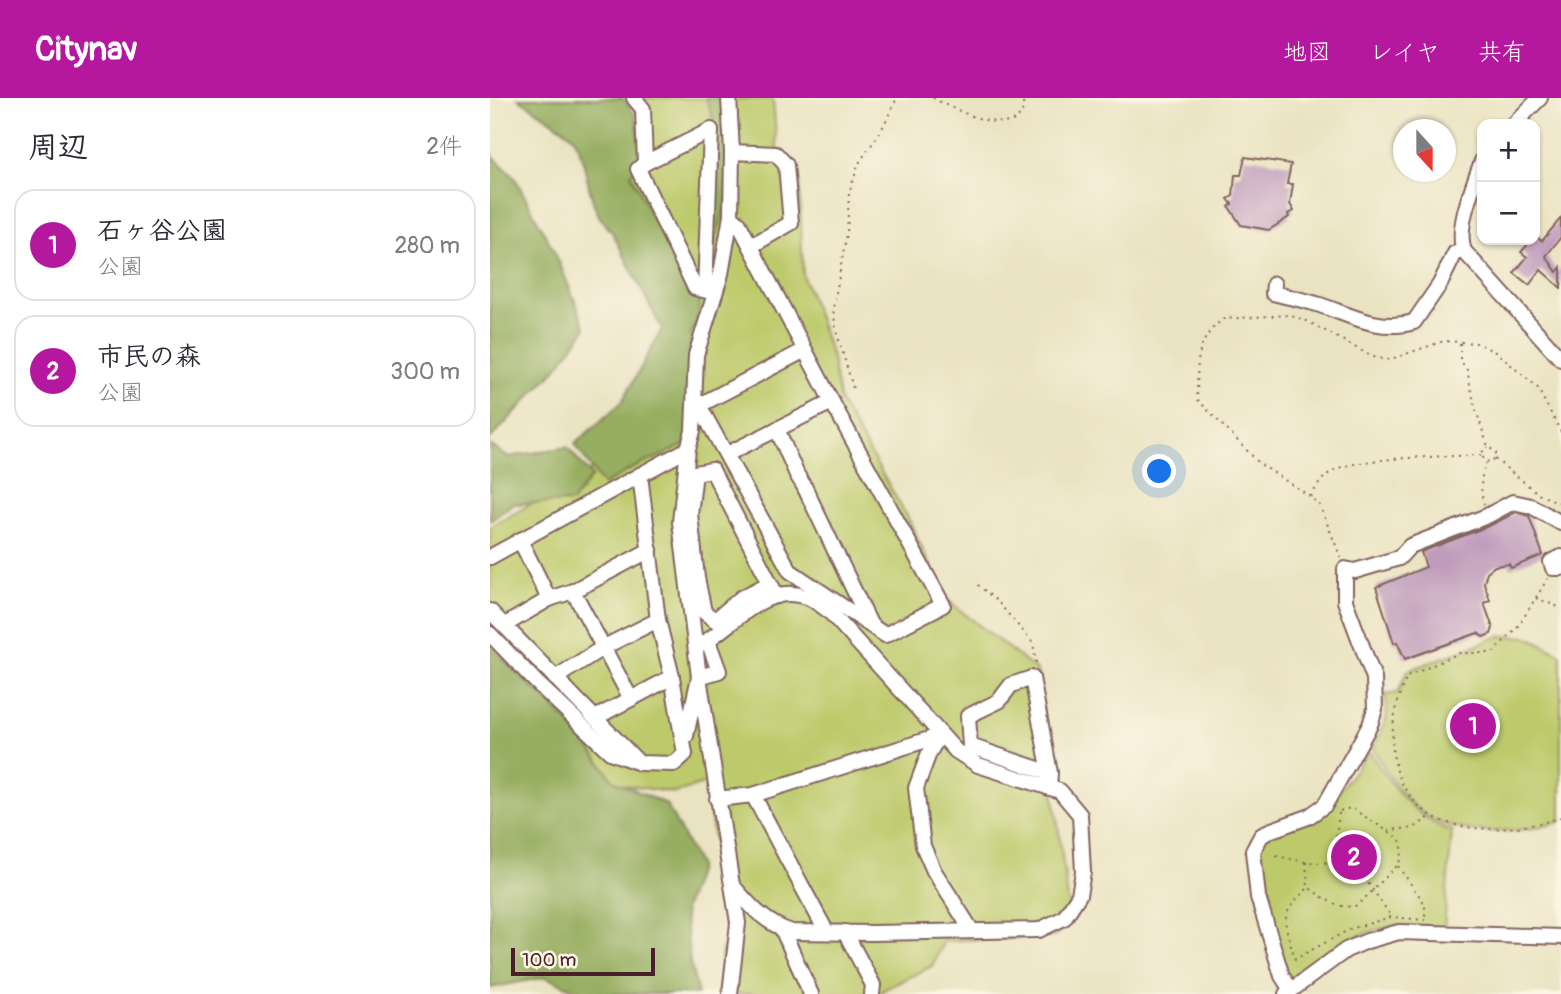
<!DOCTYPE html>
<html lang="ja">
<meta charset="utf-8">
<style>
:root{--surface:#fff;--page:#f2f2f3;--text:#2b2b33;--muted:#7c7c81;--line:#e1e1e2;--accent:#b5179e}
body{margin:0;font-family:Pangolin,"Klee One",sans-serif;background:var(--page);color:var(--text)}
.controls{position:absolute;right:21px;top:21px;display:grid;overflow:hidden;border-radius:14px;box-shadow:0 2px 5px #0004}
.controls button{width:63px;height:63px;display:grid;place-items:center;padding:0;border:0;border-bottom:2px solid var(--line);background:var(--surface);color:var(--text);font:35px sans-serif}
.compass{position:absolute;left:903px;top:21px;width:63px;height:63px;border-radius:50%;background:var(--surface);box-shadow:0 2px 5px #0004;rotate:159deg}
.scale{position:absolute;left:21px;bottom:18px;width:144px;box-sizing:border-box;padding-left:7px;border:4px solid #4a1f2b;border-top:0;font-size:19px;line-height:24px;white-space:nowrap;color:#4a1f2b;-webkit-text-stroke:5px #fcf5e5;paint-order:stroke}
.you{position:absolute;left:670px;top:374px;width:24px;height:24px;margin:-18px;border:5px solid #fff;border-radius:50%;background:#1a73e8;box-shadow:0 0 0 10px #1a73e833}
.badge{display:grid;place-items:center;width:46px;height:46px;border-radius:50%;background:var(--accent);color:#fff;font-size:23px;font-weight:700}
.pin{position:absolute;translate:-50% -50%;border:4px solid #fff;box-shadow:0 2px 7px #0006}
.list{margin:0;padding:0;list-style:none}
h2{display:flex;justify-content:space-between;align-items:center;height:91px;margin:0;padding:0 28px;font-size:30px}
h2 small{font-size:23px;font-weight:400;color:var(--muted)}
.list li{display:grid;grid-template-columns:46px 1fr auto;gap:21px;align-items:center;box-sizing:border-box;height:112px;margin:0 14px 14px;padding:0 14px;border:2px solid var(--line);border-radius:21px}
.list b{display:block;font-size:26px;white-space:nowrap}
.list p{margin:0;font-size:23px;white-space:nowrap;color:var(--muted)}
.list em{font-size:23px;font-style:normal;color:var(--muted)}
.map{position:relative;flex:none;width:1071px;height:896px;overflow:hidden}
header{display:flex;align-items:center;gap:42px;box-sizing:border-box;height:98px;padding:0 35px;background:var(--accent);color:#fff}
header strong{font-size:33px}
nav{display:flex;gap:38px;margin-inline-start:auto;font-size:24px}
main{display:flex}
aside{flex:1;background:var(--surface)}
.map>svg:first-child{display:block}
.green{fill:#bdca6c;stroke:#84744c;stroke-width:2}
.forest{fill:#96ae60;stroke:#706646;stroke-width:2}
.building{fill:#c09cbc}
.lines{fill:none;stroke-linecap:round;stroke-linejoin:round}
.minor-casing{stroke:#826460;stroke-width:18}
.path{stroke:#826460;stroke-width:2;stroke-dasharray:2 5;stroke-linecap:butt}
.minor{stroke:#fff;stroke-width:14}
</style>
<header>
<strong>Citynav</strong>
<nav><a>地図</a><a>レイヤ</a><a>共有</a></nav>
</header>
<main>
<aside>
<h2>周辺<small>2件</small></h2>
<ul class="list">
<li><span class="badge">1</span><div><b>石ヶ谷公園</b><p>公園</p></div><em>280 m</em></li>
<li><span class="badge">2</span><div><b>市民の森</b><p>公園</p></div><em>300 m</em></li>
</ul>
</aside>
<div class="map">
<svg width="1071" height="896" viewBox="0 0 1071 896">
<rect width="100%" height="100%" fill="#fcf5e5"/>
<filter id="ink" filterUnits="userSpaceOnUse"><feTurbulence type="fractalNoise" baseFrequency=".0143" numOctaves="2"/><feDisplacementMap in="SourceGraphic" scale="14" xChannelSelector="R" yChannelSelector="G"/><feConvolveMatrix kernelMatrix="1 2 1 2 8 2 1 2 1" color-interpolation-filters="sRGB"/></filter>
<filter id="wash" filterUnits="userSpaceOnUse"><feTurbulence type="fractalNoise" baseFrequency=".00686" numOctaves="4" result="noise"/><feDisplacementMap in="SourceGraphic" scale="28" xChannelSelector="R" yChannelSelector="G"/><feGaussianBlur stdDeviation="1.57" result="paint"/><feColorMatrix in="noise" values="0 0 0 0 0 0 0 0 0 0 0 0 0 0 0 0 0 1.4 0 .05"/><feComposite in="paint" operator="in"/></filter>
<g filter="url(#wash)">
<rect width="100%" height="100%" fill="#eae3c1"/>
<g class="green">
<polygon points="138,0 283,1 287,50 309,77 313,178 341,256 350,304 418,420 456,501 547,573 581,824 563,839 454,843 442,868 393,892 391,896 229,896 232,850 238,840 216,685 185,695 122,685 0,569 0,429 190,322 199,197 136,70 152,19"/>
<path d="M1010 538 1039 539 1071 556V723C1053 730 1032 732 1013 733 941 736 916 711 883 650L897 620 895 597 908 595 917 573Z"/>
<path d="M879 653C900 686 923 720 962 733L954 830C943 829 932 827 921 827 878 826 833 853 802 880L794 877 773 800 768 750 775 739 840 705Z"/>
</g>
<g class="forest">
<path d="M28 0H133L146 18 151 63 141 76 200 195 209 202 210 218 201 235 200 329 195 347 141 371 113 387 85 346 132 304 172 231 122 134C96 112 100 71 86 43 81 33 39 8 28 0Z"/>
<polygon points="216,0 234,0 239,97 218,168 225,27"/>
<polygon points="0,55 25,80 66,157 96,230 67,270 0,341"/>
<polygon points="0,347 18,359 77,349 102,378 82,404 23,406 0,423"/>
<polygon points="0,549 86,631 124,683 176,706 209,768 194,812 200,864 208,896 95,896 56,879 0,890"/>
</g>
<g id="blocks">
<g class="building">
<polygon points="755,59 801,66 797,86 803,86 800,106 804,113 798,116 799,119 779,132 751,127 739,109 742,106 738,101 743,98 745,77 751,77"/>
<polygon points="1071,120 1071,139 1056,158 1067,174 1071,169 1071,190 1051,172 1039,187 1024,175 1037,159 1031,154 1042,142 1045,142 1045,138 1052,143"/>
<polygon points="1026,414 1039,418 1053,457 1021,470 1019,466 1005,468 997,474 994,485 1000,502 994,505 1003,530 1001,536 993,539 988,535 915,561 907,544 904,545 886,489 936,469 931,454 1001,427"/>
</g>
</g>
</g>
<g filter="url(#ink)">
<use href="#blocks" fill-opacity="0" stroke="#826460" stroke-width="2"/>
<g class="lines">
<defs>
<g id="minor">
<polyline points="144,0 153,11 155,65 148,71 205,190 221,194"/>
<polyline points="239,0 242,54 241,118 231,176 206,257 203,333 198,351 190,424 209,579 248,825 240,896"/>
<polyline points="1024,26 1050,0"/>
<polyline points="242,54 286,56 296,67 301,125 261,148"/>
<path d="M992 63C984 86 965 130 974 153L1071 261"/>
<polyline points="155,65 221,32 215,192"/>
<path d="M784 186 783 195C798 199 815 202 830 207 862 218 890 234 924 224L950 186 965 155 974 153"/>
<polyline points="205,300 300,473 395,537 453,507 342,304 248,124 241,118"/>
<polyline points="204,310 315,252"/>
<polyline points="287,331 307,377 314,388 380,526"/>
<polyline points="237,356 342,304"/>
<polyline points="150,377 198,351"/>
<polyline points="30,442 59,501"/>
<polyline points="0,459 150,377 168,522 182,579 195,656 184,666 149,665 0,513"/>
<polyline points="1071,459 1061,464 1063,470 1071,470"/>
<polyline points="280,485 251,500 225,522 214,514 207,480 200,416 205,375 222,372 280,485 287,498"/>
<polyline points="83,493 141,601"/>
<polyline points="15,527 59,501 83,493 160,452"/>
<polyline points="0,536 46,584 120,654 144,663"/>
<path d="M206 549C241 532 273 483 317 499 325 502 333 509 340 514L466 653 488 667 570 693 590 717 593 774 589 797 574 820 549 832 381 835 302 834C276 826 260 808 243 788"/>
<polyline points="65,580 114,549 168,522"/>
<polyline points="105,620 182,579"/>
<polyline points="196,638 209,579 229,573 218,543"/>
<polyline points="449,638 439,655 426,690 433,748 444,773 482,833"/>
<polyline points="559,690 560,675 542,580 521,587 509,603 478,618 480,648 560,675"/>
<polyline points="263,697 336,833"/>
<polyline points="227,701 263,697 449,638"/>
<polyline points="292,831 321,896"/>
<polyline points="355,834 383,887 382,896"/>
<polyline points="801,892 792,878 768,799 763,753 771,738 779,733 818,719 835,707 880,627 885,611 884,580 855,503 855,471 865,473 909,460 920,448 997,418 1023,404 1041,408 1071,425"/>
<polyline points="796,896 856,852 877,843 909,834 1071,839"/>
</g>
</defs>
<use href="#minor" class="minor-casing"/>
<g class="path">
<path d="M443 0C459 9 518 39 531 16 533 12 533 5 534 0"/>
<polyline points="970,245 970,262 977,272 985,309 998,349 1006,354 1006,359 1001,364 994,363 992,354 998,349"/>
<polyline points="363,290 346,232 343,211 357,135 359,95 369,65 391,33 407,0"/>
<polyline points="1005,361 1050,397 1071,405"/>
<path d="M821 399C826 389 832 380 841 374 866 358 959 359 991 357"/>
<path d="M994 407C990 392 990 380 996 365"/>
<path d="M851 460 830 408 821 399 770 366 707 301C708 268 703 244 733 221L798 217 817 223 883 259 898 262 954 243 987 245 1007 255 1047 289 1071 334"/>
<path d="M1058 480 1029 527 1003 555H969L917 579C896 625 893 684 939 716 971 738 1036 732 1071 719"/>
<polyline points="488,487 508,504 543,545 547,569"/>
<polyline points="1046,500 1071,510"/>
<polyline points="849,715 845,750 869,772 901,818"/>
<polyline points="898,732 924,730 941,718"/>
<polyline points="786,758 816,764 833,765 841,763 845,751"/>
<path d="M816 764 818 789C834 800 848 813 868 807L907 768C913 758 914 750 909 740L861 710 849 713 845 712"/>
<polyline points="908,768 935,806 935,820"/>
<path d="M817 791C786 820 795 823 805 861L860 831 901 819 935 822"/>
</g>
<use href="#minor" class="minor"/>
</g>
</g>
</svg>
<div class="controls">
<button>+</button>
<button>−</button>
</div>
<svg class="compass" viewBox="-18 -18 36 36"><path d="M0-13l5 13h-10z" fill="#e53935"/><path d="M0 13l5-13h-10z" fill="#7c7c81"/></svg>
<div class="scale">100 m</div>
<div class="you"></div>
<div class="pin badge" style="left:983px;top:628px">1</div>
<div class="pin badge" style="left:864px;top:759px">2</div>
</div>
</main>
